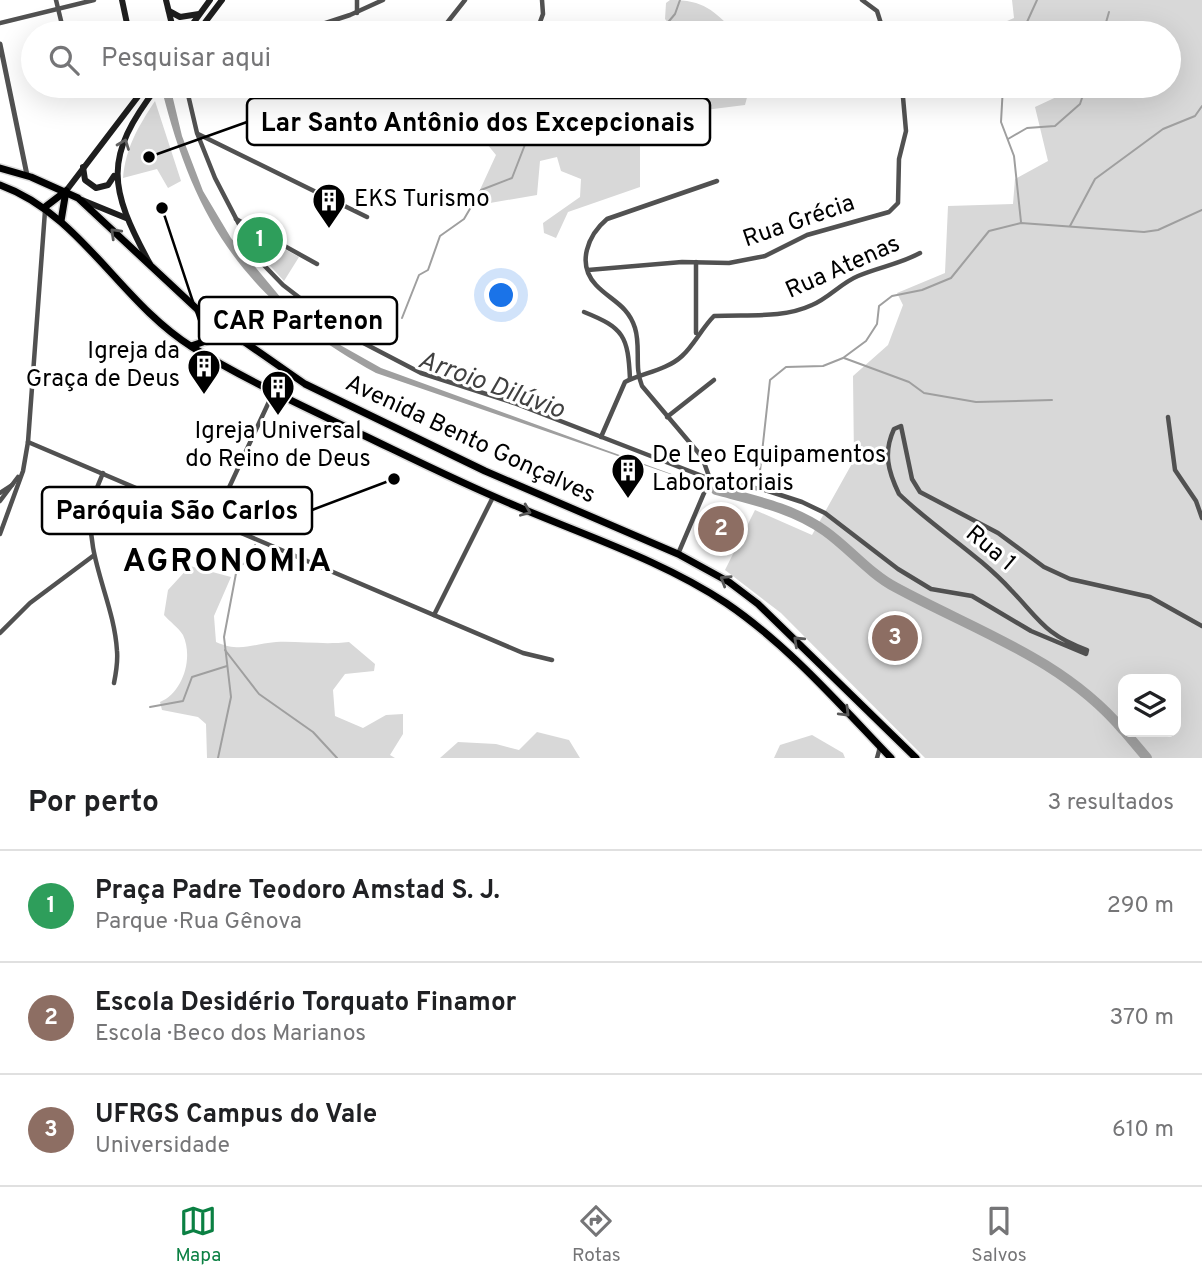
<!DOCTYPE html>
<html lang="pt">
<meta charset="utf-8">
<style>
:root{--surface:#fff;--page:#f6f6f6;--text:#202124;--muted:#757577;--line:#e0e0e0;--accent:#0b8043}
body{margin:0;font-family:Overpass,sans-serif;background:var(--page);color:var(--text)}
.controls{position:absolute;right:21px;bottom:21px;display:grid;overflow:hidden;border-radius:14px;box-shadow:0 7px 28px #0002}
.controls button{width:63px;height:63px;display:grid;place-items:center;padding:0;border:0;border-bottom:2px solid var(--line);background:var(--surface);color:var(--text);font:35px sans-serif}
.you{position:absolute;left:502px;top:296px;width:24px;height:24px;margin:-18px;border:5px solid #fff;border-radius:50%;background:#1a73e8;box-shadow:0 0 0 10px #1a73e833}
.badge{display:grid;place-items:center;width:46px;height:46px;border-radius:50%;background:var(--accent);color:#fff;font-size:23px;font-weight:700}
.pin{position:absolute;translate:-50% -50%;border:4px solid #fff;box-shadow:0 2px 7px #0006}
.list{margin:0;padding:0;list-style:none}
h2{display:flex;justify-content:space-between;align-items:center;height:91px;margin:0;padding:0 28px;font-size:30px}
h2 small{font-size:23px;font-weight:400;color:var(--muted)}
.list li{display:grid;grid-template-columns:46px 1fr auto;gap:21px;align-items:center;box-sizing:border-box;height:112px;padding:0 28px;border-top:2px solid var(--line)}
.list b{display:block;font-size:26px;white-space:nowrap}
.list p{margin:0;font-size:23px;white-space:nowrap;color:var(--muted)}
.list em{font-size:23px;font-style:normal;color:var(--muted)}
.icon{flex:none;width:38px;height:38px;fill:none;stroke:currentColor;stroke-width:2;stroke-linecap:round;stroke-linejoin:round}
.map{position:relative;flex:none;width:1202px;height:758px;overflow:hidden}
.search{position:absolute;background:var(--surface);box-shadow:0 7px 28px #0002;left:21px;right:21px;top:21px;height:77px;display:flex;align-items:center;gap:18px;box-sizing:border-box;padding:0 24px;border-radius:38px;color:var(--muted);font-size:26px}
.sheet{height:427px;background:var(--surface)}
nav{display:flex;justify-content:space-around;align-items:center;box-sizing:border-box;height:98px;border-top:2px solid var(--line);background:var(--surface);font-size:19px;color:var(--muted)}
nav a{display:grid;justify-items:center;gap:4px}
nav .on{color:var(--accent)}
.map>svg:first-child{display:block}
.green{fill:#d8d8d8;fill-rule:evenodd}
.water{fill:#9f9f9f}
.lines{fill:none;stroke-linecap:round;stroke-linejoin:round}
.stream{stroke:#9f9f9f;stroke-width:2}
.river{stroke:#9f9f9f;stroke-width:10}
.primary-casing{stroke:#dbdbdb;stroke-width:10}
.minor{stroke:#515151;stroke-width:4.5}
.tertiary{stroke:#515151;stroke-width:5}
.secondary{stroke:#1e1e1e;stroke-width:6}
.primary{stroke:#000;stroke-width:7}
.oneway{stroke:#626262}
.oneway2{stroke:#595959}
.labels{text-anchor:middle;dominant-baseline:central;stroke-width:6;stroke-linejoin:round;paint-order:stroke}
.poi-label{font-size:24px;fill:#000;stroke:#fff;text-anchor:start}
.street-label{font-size:24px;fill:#000;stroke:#fff}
.water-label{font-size:26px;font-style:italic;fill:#404040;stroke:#fff}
.district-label{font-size:32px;font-weight:bold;letter-spacing:2px;fill:#000;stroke:#fff}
.leader{fill:none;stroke:#000;stroke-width:2.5}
.callout-dot{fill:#000;stroke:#fff;stroke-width:2.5}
.callout{fill:#fff;stroke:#000;stroke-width:2.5}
.callout-label{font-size:26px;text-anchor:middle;font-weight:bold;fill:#000}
</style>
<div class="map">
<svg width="1202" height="758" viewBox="0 0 1202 758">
<rect width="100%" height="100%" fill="#fff"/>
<g class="green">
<path d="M670 0C705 0 712 10 737 33H677L665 19 666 3Z"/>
<path d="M1012 0H1202V758H925L781 613 725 570 755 510 812 535 854 460 853 376 888 345 903 305 897 293 945 273 948 206 1013 204 1015 179 1048 161 1035 107 1080 86H1169V33H979L1014 18ZM1123 679H1176V732H1123Z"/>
<polygon points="610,86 750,86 745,105 705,110 640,143 640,187 568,212 556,238 544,233 543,223 580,197 581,179 561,171 557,157 540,161 537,195 490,203 479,192 496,155 478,133 488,124 539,102 556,114 591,92"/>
<path d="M155 101 181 181 168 188 157 169 123 178C126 147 138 127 155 101Z"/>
<polygon points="241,225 299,257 284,281 261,256"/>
<path d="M190 566 231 577 214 616 216 642C241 653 251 644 276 642 300 641 324 645 349 642L375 664 374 671 345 674 333 690 335 716 363 728 386 715 403 714V734L390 755 395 758H207L206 724 198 717 162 710 160 702C182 693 194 659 183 635 179 628 169 621 164 615L168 590Z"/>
<polygon points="537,732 569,740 580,758 440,758 458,742 496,744 519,750"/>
<polygon points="812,735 843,753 845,758 774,758 780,745"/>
</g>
<path class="water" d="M161 86H170L182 136 203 191 231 238 286 304 333 341 381 368 699 484 376 373C249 303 195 226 161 86Z"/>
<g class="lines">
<g class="stream">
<polyline points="659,33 675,14 680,0"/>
<polyline points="1022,33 1037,0"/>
<polyline points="1103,33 1109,12"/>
<polyline points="1003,86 1001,122 1014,156 1021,222"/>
<polyline points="1008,139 1027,128 1055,126 1080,104 1086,86"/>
<polyline points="1070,226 1095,179 1163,129 1195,116 1202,106"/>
<polyline points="402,318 419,275 428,270 440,236 464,219 481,190 512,178 533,124 557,116 574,100 614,86"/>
<polyline points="844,358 909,382 924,393 976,402 1052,400"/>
<polyline points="759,480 770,380 786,367 823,366 843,358 866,341 877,324 879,306 892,296 922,290 951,278 989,231 1021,223 1144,232 1158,230 1202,210"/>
<polyline points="225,650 259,694 313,732 337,758"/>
<polyline points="150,707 183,701 192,677 227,666"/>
<polyline points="218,758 231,697 224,637 237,568 249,560 255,545"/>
</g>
<g class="river">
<path d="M716 490C753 500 793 508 825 531 849 548 870 574 895 587 976 631 1063 659 1123 730"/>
<polyline points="1125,732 1147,758"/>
</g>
<defs>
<g id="primary">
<polyline points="0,168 31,177 78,198 197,309 305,384 485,471 678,554 729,582 758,604 916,758"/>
<path d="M0 185C81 214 120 302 192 347 247 381 307 408 365 436 415 460 465 485 516 506 586 536 663 561 726 603 788 645 840 705 891 758"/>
<polyline points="45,207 66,191"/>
<polyline points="61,221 66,191"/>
<polyline points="191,346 209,340 219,325"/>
</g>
</defs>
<use href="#primary" class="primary-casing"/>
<g class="minor">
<polyline points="56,0 64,33"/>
<polyline points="357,0 357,13"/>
<polyline points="862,0 877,11 884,33"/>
<polyline points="0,23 94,0"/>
<polyline points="295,33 350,15 383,0"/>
<polyline points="439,33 465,0"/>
<polyline points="536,33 543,14 542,0"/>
<path d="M186 86 197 133 215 178 256 257 283 285 348 335 421 373 514 403 710 479 765 490 802 502 825 513 898 569 931 589 972 596 1031 631 1086 654 1087 650C1045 635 1039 619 1011 590 978 554 934 528 899 494 888 471 883 453 894 429L901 426 912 479 920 492 998 533 1044 567 1070 579 1150 597 1202 626"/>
<polyline points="262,86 329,125 342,129 488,86"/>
<polyline points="456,86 465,92"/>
<polyline points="269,90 284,86"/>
<polyline points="198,134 367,217"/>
<polyline points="236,219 317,264"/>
<polyline points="696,262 696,333"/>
<polyline points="588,270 682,262 729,263 765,256 807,235 889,212 898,203 899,159 906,131 902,86"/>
<path d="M584 312C624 328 628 336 630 379"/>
<polyline points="667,417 714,380"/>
<polyline points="1168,417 1175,470 1196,501 1202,518"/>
<path d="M601 437 625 382C643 373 667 370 682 356 694 345 702 328 714 316 747 314 782 319 812 305 829 298 841 283 858 276 879 267 900 264 920 253"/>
<polyline points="28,442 523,653 552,660"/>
<path d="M103 473C99 483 94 493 92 504 84 556 114 600 117 651 118 662 116 673 114 683"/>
<polyline points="0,493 12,485"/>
<polyline points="0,501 18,477"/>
<polyline points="213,522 274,391"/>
<polyline points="0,534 23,471 28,442 45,211"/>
<path d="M678 554 710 479 702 457 642 386C634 367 641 347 635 328 628 305 610 300 596 285 576 264 588 235 607 219L717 181"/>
<polyline points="434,615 493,497"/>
<polyline points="0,633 30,603 93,556"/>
<polyline points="877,758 880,747"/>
</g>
<polyline class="tertiary" points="0,44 27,175"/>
<g class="secondary">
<polyline points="122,0 129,33"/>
<polyline points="166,0 174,33"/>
<polyline points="169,11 180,17 199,14"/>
<polyline points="186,33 210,0"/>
<polyline points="197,33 222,0"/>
<polyline points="83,167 85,180 96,188 108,185 114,176"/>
<polyline points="66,191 146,86"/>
<polyline points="82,200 126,218"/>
<path d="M150 264C109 188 102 158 158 86"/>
</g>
<use href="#primary" class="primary"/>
</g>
<defs><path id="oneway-chevron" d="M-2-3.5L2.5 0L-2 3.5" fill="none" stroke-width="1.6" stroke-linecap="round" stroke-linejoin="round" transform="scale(1.75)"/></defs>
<use class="oneway" href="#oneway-chevron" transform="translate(124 144) rotate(-69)"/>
<g class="oneway2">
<use href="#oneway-chevron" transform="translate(115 233) rotate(-136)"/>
<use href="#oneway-chevron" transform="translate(526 511) rotate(23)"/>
<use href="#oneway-chevron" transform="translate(725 580) rotate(-148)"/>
<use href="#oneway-chevron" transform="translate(798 641) rotate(-137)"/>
<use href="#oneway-chevron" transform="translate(845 712) rotate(45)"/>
</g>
<defs>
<symbol id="building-pin" viewBox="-11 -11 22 30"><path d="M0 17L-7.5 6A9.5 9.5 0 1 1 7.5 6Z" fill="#000" stroke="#fff"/><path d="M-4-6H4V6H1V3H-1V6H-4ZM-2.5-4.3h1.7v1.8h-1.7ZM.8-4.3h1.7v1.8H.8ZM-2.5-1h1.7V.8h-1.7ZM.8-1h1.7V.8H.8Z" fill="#fff"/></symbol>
</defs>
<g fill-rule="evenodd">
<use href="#building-pin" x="310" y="181" width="38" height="52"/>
<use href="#building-pin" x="185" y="347" width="38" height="52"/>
<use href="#building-pin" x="259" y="368" width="38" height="52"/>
<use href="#building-pin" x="609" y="451" width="38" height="52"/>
</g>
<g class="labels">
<g class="poi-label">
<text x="354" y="200">EKS Turismo</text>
<text x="180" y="352" text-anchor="end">Igreja da<tspan x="180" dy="28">Graça de Deus</tspan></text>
<text x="278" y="432" text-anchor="middle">Igreja Universal<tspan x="278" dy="28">do Reino de Deus</tspan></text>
<text x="652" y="456">De Leo Equipamentos<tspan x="652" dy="28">Laboratoriais</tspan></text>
</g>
<g class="street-label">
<text transform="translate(799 222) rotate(-19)">Rua Grécia</text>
<text transform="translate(843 268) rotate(-24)">Rua Atenas</text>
<text transform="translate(470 440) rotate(25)">Avenida Bento Gonçalves</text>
<text transform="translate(990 549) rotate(40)">Rua 1</text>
</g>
<g class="water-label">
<text transform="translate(491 386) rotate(20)">Arroio Dilúvio</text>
</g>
<g class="district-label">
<text x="228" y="563">AGRONOMIA</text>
</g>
</g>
<path class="leader" d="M149 157L247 122M162 208L199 320M394 479L312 510"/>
<g class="callout-dot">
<circle cx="149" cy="157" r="7"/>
<circle cx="162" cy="208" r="7"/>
<circle cx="394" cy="479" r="7"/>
</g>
<g class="callout">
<rect x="247" y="98" width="463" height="47" rx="7"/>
<rect x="199" y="297" width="198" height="47" rx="7"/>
<rect x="42" y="487" width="270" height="47" rx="7"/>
</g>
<g class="callout-label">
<text x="478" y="131">Lar Santo Antônio dos Excepcionais</text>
<text x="298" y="329">CAR Partenon</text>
<text x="177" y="519">Paróquia São Carlos</text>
</g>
</svg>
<div class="controls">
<button><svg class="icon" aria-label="layers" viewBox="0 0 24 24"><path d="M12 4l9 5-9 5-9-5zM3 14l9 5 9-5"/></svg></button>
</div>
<div class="you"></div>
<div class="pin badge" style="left:260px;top:240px;background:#2e9e5b">1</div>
<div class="pin badge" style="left:721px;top:529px;background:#8d6e63">2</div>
<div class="pin badge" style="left:895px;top:638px;background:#8d6e63">3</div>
<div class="search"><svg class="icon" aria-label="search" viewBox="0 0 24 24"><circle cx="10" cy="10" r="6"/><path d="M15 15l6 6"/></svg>Pesquisar aqui</div>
</div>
<section class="sheet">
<h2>Por perto<small>3 resultados</small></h2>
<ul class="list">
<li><span class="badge" style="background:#2e9e5b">1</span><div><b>Praça Padre Teodoro Amstad S. J.</b><p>Parque · Rua Gênova</p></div><em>290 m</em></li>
<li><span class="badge" style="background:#8d6e63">2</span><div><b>Escola Desidério Torquato Finamor</b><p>Escola · Beco dos Marianos</p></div><em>370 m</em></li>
<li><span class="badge" style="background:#8d6e63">3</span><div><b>UFRGS Campus do Vale</b><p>Universidade</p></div><em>610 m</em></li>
</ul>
</section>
<nav>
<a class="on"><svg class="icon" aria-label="map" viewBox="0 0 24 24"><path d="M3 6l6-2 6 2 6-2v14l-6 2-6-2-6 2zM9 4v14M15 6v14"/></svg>Mapa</a>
<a><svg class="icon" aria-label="directions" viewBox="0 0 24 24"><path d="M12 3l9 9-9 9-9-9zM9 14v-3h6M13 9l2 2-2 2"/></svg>Rotas</a>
<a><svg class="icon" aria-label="saved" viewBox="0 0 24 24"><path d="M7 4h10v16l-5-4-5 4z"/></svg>Salvos</a>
</nav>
